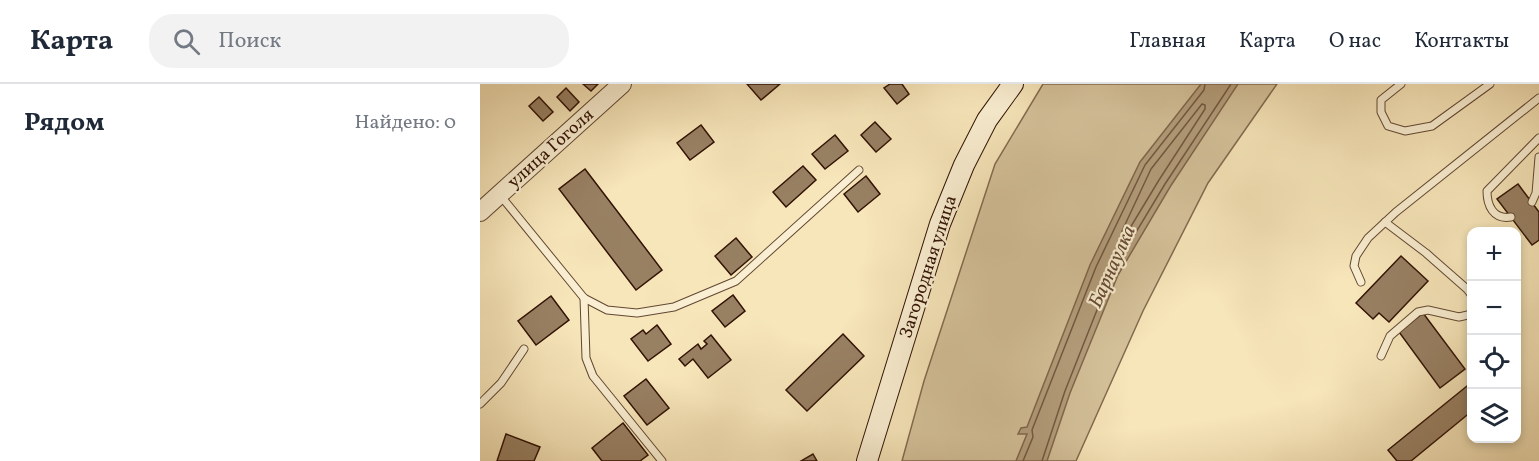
<!DOCTYPE html>
<html lang="ru">
<meta charset="utf-8">
<style>
:root{--surface:#fff;--page:#f2f2f3;--text:#1f2937;--muted:#747a83;--line:#e0e1e3}
body{margin:0;font-family:Vollkorn,serif;background:var(--page);color:var(--text)}
.controls{position:absolute;right:18px;bottom:18px;display:grid;overflow:hidden;border-radius:12px;box-shadow:0 3px 9px #0003}
.controls button{width:54px;height:54px;display:grid;place-items:center;padding:0;border:0;border-bottom:2px solid var(--line);background:var(--surface);color:var(--text);font:30px sans-serif}
.list{margin:0;padding:0;list-style:none}
h2{display:flex;justify-content:space-between;align-items:center;height:78px;margin:0;padding:0 24px;font-size:26px}
h2 small{font-size:20px;font-weight:400;color:var(--muted)}
.icon{flex:none;width:33px;height:33px;fill:none;stroke:currentColor;stroke-width:2;stroke-linecap:round;stroke-linejoin:round}
.map{position:relative;flex:none;width:1059px;height:377px;overflow:hidden}
header{display:flex;align-items:center;gap:36px;box-sizing:border-box;height:84px;padding:0 30px;background:var(--surface);border-bottom:2px solid var(--line)}
header strong{font-size:28px}
nav{display:flex;gap:33px;margin-inline-start:auto;font-size:21px}
.search{width:420px;height:54px;background:var(--page);display:flex;align-items:center;gap:15px;box-sizing:border-box;padding:0 21px;border-radius:24px;color:var(--muted);font-size:22px}
main{display:flex}
aside{flex:1;background:var(--surface)}
.map>svg:first-child{display:block}
.green{fill:#d5c29b;stroke:#836a50;stroke-width:1.5}
.water{fill:#b49e7c;stroke:#80664c;stroke-width:1.5}
.lines{fill:none;stroke-linecap:round;stroke-linejoin:round}
.shore{stroke:#725840;stroke-width:1.5}
.building{fill:#988063;stroke:#311204;stroke-width:1.5}
.service-casing{stroke:#624732;stroke-width:9}
.tertiary-casing{stroke:#624732;stroke-width:20}
.secondary-casing{stroke:#311204;stroke-width:22}
.service{stroke:#faefd2;stroke-width:7}
.tertiary{stroke:#faefd2;stroke-width:18}
.secondary{stroke:#faefd2;stroke-width:20}
.labels{text-anchor:middle;dominant-baseline:central;stroke-width:4.5;stroke-linejoin:round;paint-order:stroke}
.street-label{font-size:18px;fill:#311204;stroke:#faefd2}
.water-label{font-size:20px;font-style:italic;fill:#654a34;stroke:#faefd2}
</style>
<header>
<strong>Карта</strong>
<div class="search"><svg class="icon" aria-label="search" viewBox="0 0 24 24"><circle cx="10" cy="10" r="6"/><path d="M15 15l6 6"/></svg>Поиск</div>
<nav><a>Главная</a><a>Карта</a><a>О нас</a><a>Контакты</a></nav>
</header>
<main>
<aside>
<h2>Рядом<small>Найдено: 0</small></h2>
<ul class="list">
</ul>
</aside>
<div class="map">
<svg width="1059" height="377" viewBox="0 0 1059 377">
<rect width="100%" height="100%" fill="#f7e6ba"/>
<filter id="stains"><feTurbulence type="fractalNoise" baseFrequency=".00333" numOctaves="4"/><feColorMatrix values="0 0 0 0 .2 0 0 0 0 .09 0 0 0 0 .02 0 0 0 .5 -.17"/></filter>
<radialGradient id="worn" r=".72"><stop offset=".6" stop-color="#630" stop-opacity="0"/><stop offset="1" stop-color="#630" stop-opacity=".3"/></radialGradient>
<polygon class="green" points="563,0 797,0 728,99 663,227 596,377 422,377 444,297 515,80"/>
<polygon class="water" points="721,0 758,0 690,103 638,191 590,309 567,377 536,377 547,350 538,350 541,344 547,343 610,181 660,78"/>
<g class="lines">
<g class="shore">
<polygon points="722,20 725,21 725,25 679,96 647,149 643,150 642,147 671,85"/>
<polyline points="543,377 553,353 552,346 616,183 665,81 724,6 725,0"/>
<polyline points="562,377 585,307 632,188 685,100 751,0"/>
</g>
</g>
<g class="building">
<polygon points="103,0 118,0 111,7"/>
<polygon points="267,0 300,0 281,16"/>
<polygon points="410,0 422,0 429,10 417,20 404,4"/>
<polygon points="86,4 99,18 90,27 77,13"/>
<polygon points="59,13 73,28 63,37 49,22"/>
<polygon points="395,38 411,55 396,68 381,51"/>
<polygon points="221,41 234,58 210,76 197,59"/>
<polygon points="355,51 368,67 345,85 332,70"/>
<polygon points="323,82 336,96 306,123 293,108"/>
<polygon points="105,85 182,186 156,206 79,105"/>
<polygon points="386,92 400,110 378,128 364,110"/>
<polygon points="1038,100 1059,128 1059,156 1052,161 1017,115"/>
<polygon points="256,154 272,173 251,191 235,172"/>
<polygon points="921,172 948,197 909,238 899,229 893,235 876,219"/>
<polygon points="253,211 265,227 245,243 232,227"/>
<polygon points="71,212 89,236 56,261 38,237"/>
<polygon points="943,229 985,285 960,304 919,248"/>
<polygon points="177,241 191,260 168,277 151,255 163,246 166,250"/>
<polygon points="363,250 384,272 327,327 306,306"/>
<polygon points="231,251 251,276 228,294 213,275 205,282 199,275 218,260 221,265 227,260 224,257"/>
<polygon points="166,295 189,324 167,341 144,312"/>
<polygon points="992,298 992,327 931,377 917,377 908,366"/>
<polygon points="143,339 168,371 160,377 122,377 112,364"/>
<polygon points="26,350 60,363 54,377 17,377"/>
<polygon points="333,370 337,377 321,377"/>
</g>
<g class="lines">
<defs>
<g id="service">
<polyline points="921,0 901,16 901,28 908,42 925,47 952,42 1010,0"/>
<polyline points="20,111 104,214 127,226 157,229 194,223 256,197 379,86"/>
<polyline points="1052,118 1056,109 1059,73"/>
<path d="M1031 133C1013 136 1007 121 1007 107L1059 54"/>
<polyline points="905,138 946,169 987,205 992,212"/>
<polyline points="881,198 874,182 876,172 888,154 916,128 1059,14"/>
<polyline points="104,214 106,274 113,292 182,377"/>
<polyline points="901,272 910,252 938,228 948,226 979,233 992,230"/>
<polyline points="0,320 21,299 44,265"/>
</g>
<polyline id="tertiary" points="0,128 142,0"/>
<polyline id="secondary" points="387,377 460,140 484,81 507,36 533,0"/>
</defs>
<use href="#service" class="service-casing"/>
<use href="#tertiary" class="tertiary-casing"/>
<use href="#secondary" class="secondary-casing"/>
<use href="#service" class="service"/>
<use href="#tertiary" class="tertiary"/>
<use href="#secondary" class="secondary"/>
</g>
<g class="labels">
<g class="street-label">
<text transform="translate(71 65) rotate(-42)">улица Гоголя</text>
<text transform="translate(449 183) rotate(-72)">Загородная улица</text>
</g>
<g class="water-label">
<text transform="translate(633 183) rotate(-66)">Барнаулка</text>
</g>
</g>
<rect width="100%" height="100%" filter="url(#stains)"/>
<rect width="100%" height="100%" fill="url(#worn)"/>
</svg>
<div class="controls">
<button>+</button>
<button>−</button>
<button><svg class="icon" aria-label="locate" viewBox="0 0 24 24"><circle cx="12" cy="12" r="6"/><path d="M12 2v4M12 18v4M2 12h4M18 12h4"/></svg></button>
<button><svg class="icon" aria-label="layers" viewBox="0 0 24 24"><path d="M12 4l9 5-9 5-9-5zM3 14l9 5 9-5"/></svg></button>
</div>
</div>
</main>
